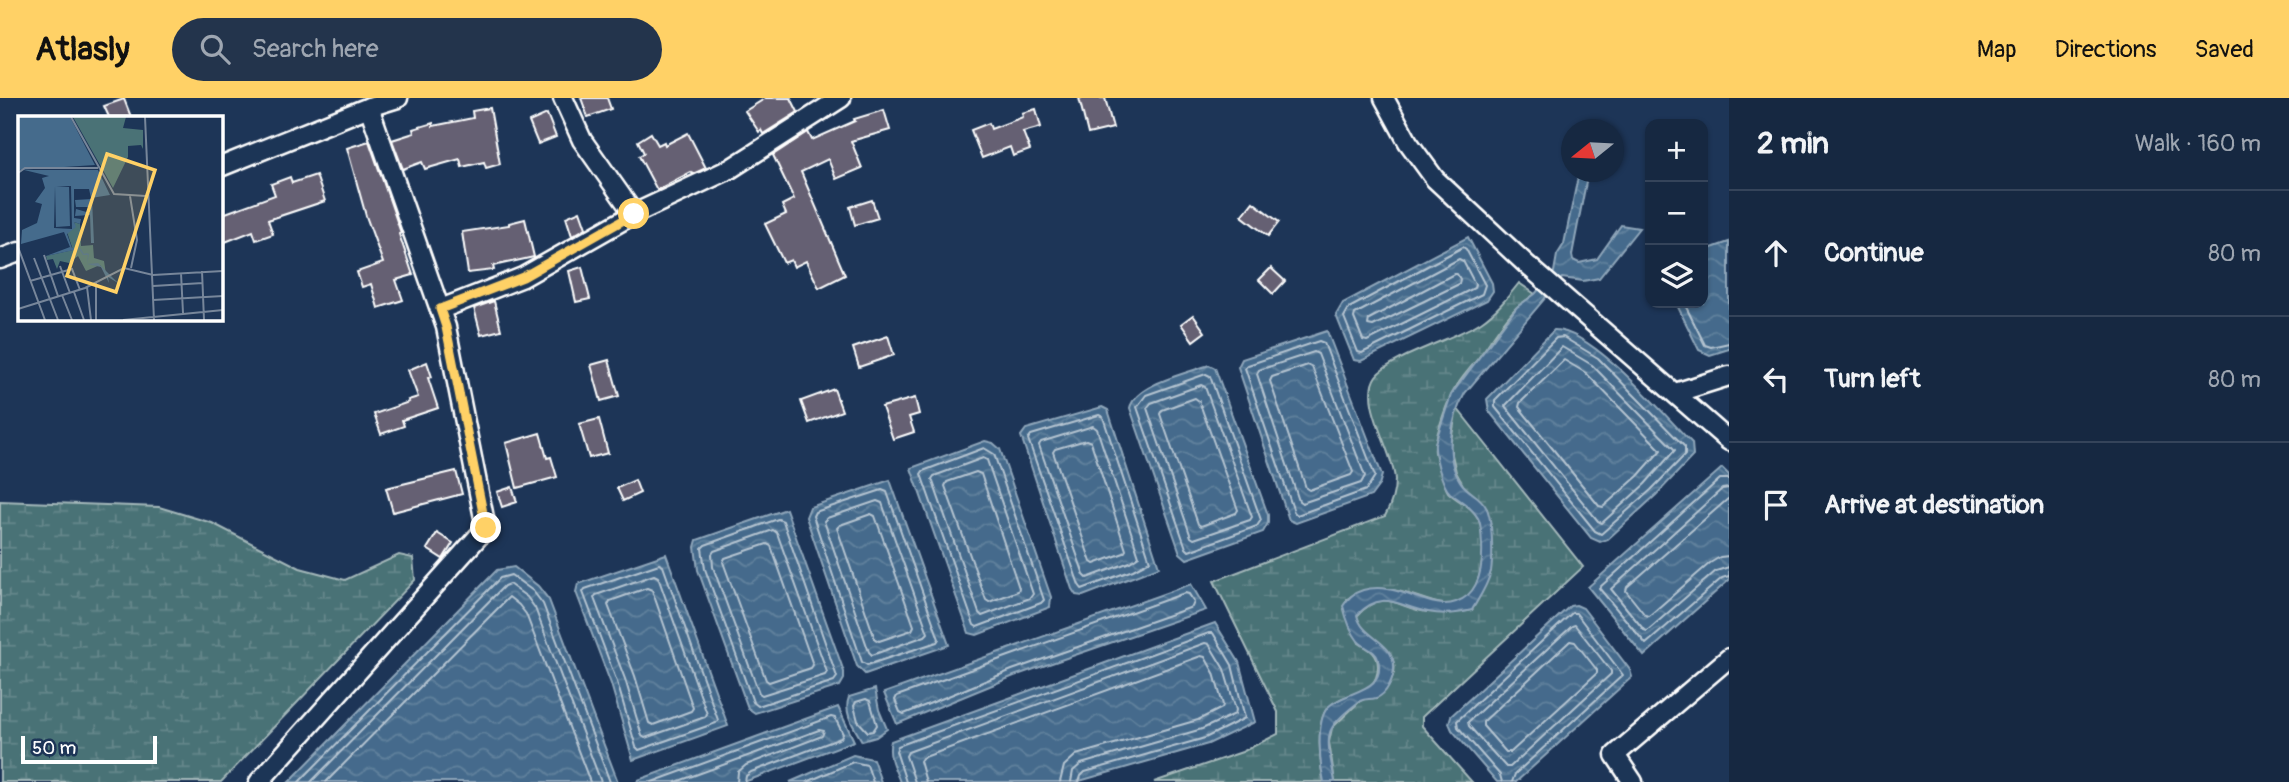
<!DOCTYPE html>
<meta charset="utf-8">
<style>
:root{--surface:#162841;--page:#23344c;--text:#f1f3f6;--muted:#9ea6b1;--line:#35445a;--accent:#ffd166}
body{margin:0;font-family:Pangolin,sans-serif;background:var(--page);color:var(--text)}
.controls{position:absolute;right:21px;top:21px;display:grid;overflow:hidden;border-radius:14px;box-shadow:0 2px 5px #0004}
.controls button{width:63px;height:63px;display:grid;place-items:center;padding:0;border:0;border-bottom:2px solid var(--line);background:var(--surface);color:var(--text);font:35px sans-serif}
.compass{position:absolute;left:1561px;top:21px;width:63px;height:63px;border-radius:50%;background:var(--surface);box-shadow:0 2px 5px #0004;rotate:252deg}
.scale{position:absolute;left:21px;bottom:18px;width:136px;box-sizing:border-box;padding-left:7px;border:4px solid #fff;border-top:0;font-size:19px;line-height:24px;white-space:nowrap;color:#fff;-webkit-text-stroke:5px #1d3557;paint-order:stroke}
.stop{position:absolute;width:21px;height:21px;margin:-16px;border:5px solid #ffd166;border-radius:50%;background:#fff}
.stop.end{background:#ffd166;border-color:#fff;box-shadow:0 2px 7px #0008}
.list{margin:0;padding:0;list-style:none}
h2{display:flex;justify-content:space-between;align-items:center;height:91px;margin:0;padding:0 28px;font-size:30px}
h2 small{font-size:23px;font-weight:400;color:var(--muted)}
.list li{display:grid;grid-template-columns:46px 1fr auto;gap:21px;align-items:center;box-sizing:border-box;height:126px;padding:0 28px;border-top:2px solid var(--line)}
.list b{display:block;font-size:26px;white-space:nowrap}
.list em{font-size:23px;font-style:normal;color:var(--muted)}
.icon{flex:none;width:38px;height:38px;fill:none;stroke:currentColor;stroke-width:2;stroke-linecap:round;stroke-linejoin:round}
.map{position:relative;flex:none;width:1729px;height:684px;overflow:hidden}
header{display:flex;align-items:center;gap:42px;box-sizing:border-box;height:98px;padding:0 35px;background:var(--accent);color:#111}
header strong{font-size:33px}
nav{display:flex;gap:38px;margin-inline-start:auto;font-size:24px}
.search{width:490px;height:63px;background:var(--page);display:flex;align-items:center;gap:18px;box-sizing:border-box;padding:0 24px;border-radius:38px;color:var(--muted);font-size:26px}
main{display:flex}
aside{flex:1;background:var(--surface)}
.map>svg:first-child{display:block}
.wetland{fill:url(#wetland-marsh);stroke:#a4b8ba;stroke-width:2}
.water{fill:url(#water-waves);stroke:#8fa6ba;stroke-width:2}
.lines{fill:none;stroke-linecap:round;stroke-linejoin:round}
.shore{stroke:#b5c4d1;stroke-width:2}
.building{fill:#656073;stroke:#fff;stroke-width:2}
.minor-casing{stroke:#fff;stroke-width:23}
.minor{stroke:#1d3557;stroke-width:18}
.route{stroke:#ffd166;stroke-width:9}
.inset-road{fill:none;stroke:#77869a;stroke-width:2}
.view{fill:#ffd166;fill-opacity:0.15;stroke:#ffd166;stroke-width:3.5}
.inset-edge{fill:none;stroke:#fff;stroke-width:3.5}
</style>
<header>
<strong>Atlasly</strong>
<div class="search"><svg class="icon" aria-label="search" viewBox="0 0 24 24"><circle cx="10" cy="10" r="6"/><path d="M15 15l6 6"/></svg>Search here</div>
<nav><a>Map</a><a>Directions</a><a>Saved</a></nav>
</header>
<main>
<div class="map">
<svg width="1729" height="684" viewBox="0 0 1729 684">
<defs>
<pattern id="wetland-marsh" width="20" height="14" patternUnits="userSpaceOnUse" patternTransform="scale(1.75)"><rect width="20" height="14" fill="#4a7276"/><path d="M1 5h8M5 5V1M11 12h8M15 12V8" fill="none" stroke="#65878b"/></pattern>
<pattern id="water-waves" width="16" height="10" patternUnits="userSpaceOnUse" patternTransform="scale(1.75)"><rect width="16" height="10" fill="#456b8c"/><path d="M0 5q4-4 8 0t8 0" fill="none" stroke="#61819d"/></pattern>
</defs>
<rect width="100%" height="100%" fill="#1d3557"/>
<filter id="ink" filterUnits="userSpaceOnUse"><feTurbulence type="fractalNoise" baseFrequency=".0143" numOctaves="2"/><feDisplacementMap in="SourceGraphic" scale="14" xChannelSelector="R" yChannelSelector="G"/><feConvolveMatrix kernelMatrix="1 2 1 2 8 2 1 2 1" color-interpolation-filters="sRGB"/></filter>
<g filter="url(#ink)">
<g class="wetland">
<path d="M1519 185 1535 196C1530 200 1523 204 1518 208 1503 222 1491 243 1479 259 1470 271 1457 284 1451 298 1446 308 1433 344 1435 354 1436 360 1445 390 1448 394 1458 404 1473 408 1479 422 1487 443 1484 488 1464 502 1434 521 1395 470 1347 501L1359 545C1369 551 1378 555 1378 568 1378 600 1345 591 1328 610 1315 623 1320 667 1324 684H1154L1242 654 1278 636V614L1214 483 1385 418C1391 407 1395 395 1395 382 1394 354 1358 303 1376 278 1390 259 1459 239 1481 224 1496 214 1508 199 1519 185Z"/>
<path d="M1457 310 1583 469 1422 619V628L1472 684H1335L1329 644 1332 630 1360 603 1367 600H1377C1423 553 1365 553 1357 518 1385 487 1399 512 1428 514 1442 515 1458 512 1472 512L1491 473V433L1487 411 1463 387 1456 374 1450 348Z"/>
<polygon points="0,403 159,409 212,425 300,470 345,482 399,457 413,460 415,482 221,684 0,684"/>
</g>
<g class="water">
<path d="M1579 74H1588L1572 157 1573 162 1579 165 1597 161 1621 127 1639 130 1599 180 1583 183 1562 180 1465 295C1451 321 1442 361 1463 387 1470 395 1481 399 1486 409 1493 421 1493 460 1491 473 1488 487 1479 500 1472 512 1457 516 1443 517 1428 514 1399 509 1383 490 1357 517 1362 540 1394 543 1394 569 1394 579 1387 597 1376 600 1370 602 1366 600 1360 603 1352 609 1337 621 1332 630 1324 643 1333 669 1335 684H1324C1320 667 1315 623 1328 609 1345 592 1387 595 1378 561 1376 552 1364 550 1358 543 1350 533 1346 520 1343 508 1348 500 1353 495 1363 492 1398 482 1429 514 1456 504 1480 496 1483 468 1482 446 1481 438 1482 427 1478 420 1471 408 1460 403 1450 395 1442 388 1434 356 1435 345L1451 297 1517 209 1535 196 1554 174 1557 157 1564 146Z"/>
<polygon points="1468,139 1492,185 1493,193 1487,202 1361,263 1354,262 1336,217 1343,205"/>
<polygon points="1729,144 1729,251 1710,257 1699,252 1676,205 1703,205 1703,153"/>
<path d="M1554 232C1592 231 1664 317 1692 345L1693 358 1656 397 1608 441 1600 444 1591 440 1489 313 1487 301Z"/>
<polygon points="1327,233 1382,377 1379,387 1371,398 1296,425 1289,422 1238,269 1242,261"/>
<path d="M1209 267 1215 270 1268 417V425L1263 434 1187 461 1180 455 1130 310C1135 286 1188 275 1209 267Z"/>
<polygon points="1102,309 1108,312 1159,469 1083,498 1076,497 1072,491 1021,338 1026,331"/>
<polygon points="985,343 993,345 1000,351 1051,499 1050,509 977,537 969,535 911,370"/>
<polygon points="1722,370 1729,377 1729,482 1644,558 1588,489"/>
<polygon points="890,382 949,547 865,576 857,568 806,419 810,409"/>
<polygon points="786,411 844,574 844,581 840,588 755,615 748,610 698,472 695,449 697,442"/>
<polygon points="666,456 728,628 633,662 611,586 576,494 578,486"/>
<polygon points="514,469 538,488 549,502 618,684 289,684 497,472"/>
<polygon points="1191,486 1206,512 1014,578 897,626 884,595"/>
<polygon points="1576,507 1583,510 1630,572 1632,579 1516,684 1497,684 1452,632 1449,625 1451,618 1570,508"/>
<path d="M1215 525 1239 564 1255 624 1208 646 1076 684H900C895 671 887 658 891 643Z"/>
<path d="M875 591 879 612 887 631 876 639 862 643C854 629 843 615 849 599Z"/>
<polygon points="838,609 854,643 744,684 637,684 638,682"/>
<polygon points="853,657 873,661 881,684 790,684"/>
</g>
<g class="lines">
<g class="shore">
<polygon points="1463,149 1466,151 1485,187 1482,196 1362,255 1358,254 1344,219 1349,210"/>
<polygon points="1459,161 1463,163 1475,186 1474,190 1367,243 1363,242 1354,220 1355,216"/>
<polygon points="1454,176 1457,176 1460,181 1459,186 1373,228 1368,227 1369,221"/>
<polyline points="1684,205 1705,247 1711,249 1729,245"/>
<polygon points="1563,239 1598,260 1685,349 1685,357 1651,392 1601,436 1595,433 1495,309 1495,302 1556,240"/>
<polygon points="1319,243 1324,245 1375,378 1366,392 1297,417 1294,414 1245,270 1248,267"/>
<polygon points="1562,249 1592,267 1675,352 1645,386 1602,425 1598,423 1505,308"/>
<polygon points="1314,254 1318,256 1365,378 1361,385 1302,405 1299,403 1257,276 1259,272"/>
<polygon points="1564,262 1586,275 1661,352 1638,378 1603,409 1599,408 1519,309 1520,305"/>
<polygon points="1308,267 1312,269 1353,374 1351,377 1309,392 1306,390 1270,283 1272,279"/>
<polygon points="1206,276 1210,278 1261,422 1257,428 1189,453 1186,450 1137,309 1146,297"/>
<polygon points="1201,287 1205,289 1252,419 1250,422 1194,441 1191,439 1147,310 1151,305"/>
<polygon points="1195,300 1199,303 1238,412 1236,415 1201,428 1198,426 1160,316 1162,312"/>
<polygon points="1099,317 1103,319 1150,463 1133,472 1082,491 1079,487 1028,341 1031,337"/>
<polygon points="1093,328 1097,331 1139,458 1130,464 1087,480 1084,477 1039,347 1041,344"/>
<polygon points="1086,342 1091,344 1126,452 1124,455 1094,466 1091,464 1053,354 1055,351"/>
<polygon points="984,350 994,356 1044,502 1041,505 977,529 974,527 921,376 923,373"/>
<polygon points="983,360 987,362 1033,496 1030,500 982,518 979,515 932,381 934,378"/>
<polygon points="976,374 981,376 1019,490 1018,493 989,504 986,502 945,388 947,384"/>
<polyline points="1729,381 1720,381 1599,490 1646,546 1722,480 1729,478"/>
<polyline points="1729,390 1722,391 1611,491 1644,532 1647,533 1716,473 1729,469"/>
<polygon points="882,392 887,394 939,541 937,544 867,567 862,564 813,418 815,414"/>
<polyline points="1729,400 1627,489 1626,493 1645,517 1649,518 1710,465 1720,459 1729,458"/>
<polygon points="877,403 882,405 928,535 925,538 872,557 869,554 824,423 827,420"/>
<polygon points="871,416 875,418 914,528 912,532 879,543 875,541 837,430 840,427"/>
<polygon points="778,421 783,423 837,579 834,583 758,608 753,604 705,471 702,450 705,447"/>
<polygon points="773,432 777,435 827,574 825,577 762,597 759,595 713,469 712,456 714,453"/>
<polygon points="767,446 771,448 813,567 811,570 769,584 766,582 723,464 725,460"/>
<polygon points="659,466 663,468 718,622 716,625 639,652 636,649 617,584 583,494 585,491"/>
<polygon points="654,477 658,479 707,616 705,619 645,640 642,638 625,581 594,500 596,497"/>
<polygon points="647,490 652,492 693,610 691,613 653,627 649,625 635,578 608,507 610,503"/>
<polygon points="1185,495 1189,496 1194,504 1192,509 1012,572 904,616 900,614 895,602 897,598"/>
<polygon points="1575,527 1611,573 1611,576 1510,669 1506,669 1469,628 1468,624 1572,528"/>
<polygon points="1570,543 1575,544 1597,572 1597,575 1511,654 1506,654 1483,628 1483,624"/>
<polygon points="866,601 870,603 877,627 873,633 868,634 858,623 854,608 856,604"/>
<polyline points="299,684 500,480 511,477 533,493 543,506 610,684"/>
<polyline points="311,684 504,488 509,486 527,499 535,510 601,684"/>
<polyline points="326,684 509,499 519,507 526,516 590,684"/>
<polyline points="652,684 831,619 835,620 843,636 841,640 751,674 746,678 745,684"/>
<polyline points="676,684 819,632 824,633 822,638 746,667 738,674 737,684"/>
<polyline points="807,684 853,664 867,667 873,684"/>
<polyline points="906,684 896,653 898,648 1209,535 1213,535 1232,567 1245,620 1205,640 1085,674 1081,678 1079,684"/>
<polyline points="915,684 906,658 908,654 1205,545 1209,546 1224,571 1236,612 1235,616 1202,631 1081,666 1073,673 1071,684"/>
<polyline points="926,684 920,663 922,660 1201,558 1205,559 1214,575 1223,607 1222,610 1198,622 1076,657 1064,668 1060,684"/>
<polyline points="1502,684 1500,677 1458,629 1457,623 1572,515 1576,515 1623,577 1515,676 1512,684"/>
</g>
</g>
<g class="building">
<polygon points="581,0 607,0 611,11 588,19"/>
<polygon points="766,0 791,0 798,14 763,36 761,32 759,34 745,13"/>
<polygon points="1079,0 1105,0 1113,30 1088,36"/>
<polygon points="124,1 131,19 109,19 104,8"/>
<polygon points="490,10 500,66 486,70 484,64 462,69 460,61 425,71 422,64 403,71 392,42 414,35 413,31 433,25 433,28 473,20 472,13"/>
<polygon points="1036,11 1041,29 1023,34 1030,52 1013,58 1010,49 982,60 971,32 989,25 991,31 1023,19 1022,15"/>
<polygon points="884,12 890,32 851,43 862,70 836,81 828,61 801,74 845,177 819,190 806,163 794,169 791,162 784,165 765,126 786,116 782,107 794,101 773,57 808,34 812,42 855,23 854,21"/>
<polygon points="547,16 556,39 538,46 529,24"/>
<polygon points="651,35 658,47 664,44 665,47 688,35 706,70 693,76 691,74 657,92 639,58 644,55 638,43"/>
<polygon points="369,43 401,135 399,136 413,177 396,182 403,202 378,210 371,186 362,189 357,174 383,165 366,118 347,50"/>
<polygon points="316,77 325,103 268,122 273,136 256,142 253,133 220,146 220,117 275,97 271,86 290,79 292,85"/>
<polygon points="872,102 878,120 855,127 850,109"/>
<polygon points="1253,104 1279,124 1268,138 1242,118"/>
<polygon points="580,113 586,130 572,138 566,119"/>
<polygon points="525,121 534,159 493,168 494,172 468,175 462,134 509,127 509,125"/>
<polygon points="582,169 590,201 576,204 569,173"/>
<polygon points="1271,170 1285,183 1273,196 1259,182"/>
<polygon points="494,203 501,232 481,237 474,210"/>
<polygon points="1193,217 1205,234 1193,243 1181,226"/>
<polygon points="888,238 894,257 859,269 853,250"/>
<polygon points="609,262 619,298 601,303 591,267"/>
<polygon points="427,264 432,279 428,280 438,310 402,322 404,328 381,336 374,316 409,304 408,302 418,299 408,272"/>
<polygon points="834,291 842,313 809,325 801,303"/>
<polygon points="915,300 919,316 909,319 914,334 893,341 882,309"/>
<polygon points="599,321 608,355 589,360 579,326"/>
<polygon points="540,335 547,360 551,359 557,379 517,390 506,345"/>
<polygon points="456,373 462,396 393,414 386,390"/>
<polygon points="635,382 640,395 623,403 617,390"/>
<polygon points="512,389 517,404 502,409 497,394"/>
<polygon points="437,435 453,445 443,461 427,451"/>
</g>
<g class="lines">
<defs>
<g id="minor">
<polyline points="563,0 582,42 634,116"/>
<polyline points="1384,0 1408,44 1435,81 1526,166 1729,343"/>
<polyline points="220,69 369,9 398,0"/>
<polyline points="0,161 19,154"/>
<polyline points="441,211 523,179 634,116 730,71 841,0"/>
<polyline points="1675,295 1729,278"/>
<polyline points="259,684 486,430 446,229 369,9"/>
<polyline points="1633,684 1615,657 1729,560"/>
</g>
</defs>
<use href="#minor" class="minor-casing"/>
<use href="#minor" class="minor"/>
</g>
</g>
<g class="lines" filter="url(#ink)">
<polyline class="route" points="486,430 446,229 440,211 523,179 634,116"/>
</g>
<g transform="translate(18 18)">
<rect width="205" height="205" fill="#1d3557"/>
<path d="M55 1H108L105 12 125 14V33L123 29 110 30V41L95 72ZM56 106 62 108 63 130 75 129 76 142 86 145 88 158 82 149 68 155 60 140 51 147 42 145 39 153 35 143 29 144 28 140 55 134 49 116 57 111Z" fill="#4a7276"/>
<path d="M0 1H52L77 49 0 54ZM6 54H80L92 79 73 82 71 73H56V102L63 103 62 108 56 106 58 111 49 118 54 132H59L63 133 66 138 69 137 71 138 69 148 80 147 100 167 90 161 91 167 83 151 69 148 70 139H65L61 133 28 140 52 131 46 116 3 128 4 114 19 107 24 88 17 86 27 72 24 62 31 60ZM37 70 38 111 52 110 51 71 38 70H53L54 113 36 112ZM74 83 76 127H73L72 99 57 100 58 93 72 97V86L71 91H58L57 84Z" fill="#456b8c" fill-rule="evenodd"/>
<path class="inset-road" d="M53 1 96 78 128 80M127 1 136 204M0 57 7 52H80M112 80 119 124 113 152M0 131 27 204M26 139 40 180M16 142 40 204M42 150 52 177M184 155 186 204M163 157 165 197M12 165 54 153 62 174M135 170 185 167M69 171 73 204M56 176 66 204M44 179 54 204M135 184 205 180M0 193 67 172 106 152 135 159 205 155M78 204V166M105 204 205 194"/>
<path class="view" d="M89 38 137 54 98 176 49 160Z"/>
<rect width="205" height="205" class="inset-edge"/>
</g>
</svg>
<div class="controls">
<button>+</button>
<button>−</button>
<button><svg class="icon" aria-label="layers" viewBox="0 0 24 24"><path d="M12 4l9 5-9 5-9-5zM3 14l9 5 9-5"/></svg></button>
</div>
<svg class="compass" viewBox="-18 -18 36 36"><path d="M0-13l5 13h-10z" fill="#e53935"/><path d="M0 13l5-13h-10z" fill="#9ea6b1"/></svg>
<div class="scale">50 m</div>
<div class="stop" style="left:634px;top:116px"></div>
<div class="stop end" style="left:486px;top:430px"></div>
</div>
<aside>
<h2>2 min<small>Walk · 160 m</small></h2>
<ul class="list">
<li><svg class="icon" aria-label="ahead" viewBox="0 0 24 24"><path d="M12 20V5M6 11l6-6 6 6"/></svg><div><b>Continue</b></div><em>80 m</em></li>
<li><svg class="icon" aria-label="left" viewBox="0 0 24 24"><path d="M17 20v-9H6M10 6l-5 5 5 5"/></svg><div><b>Turn left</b></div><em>80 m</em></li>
<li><svg class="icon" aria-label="arrive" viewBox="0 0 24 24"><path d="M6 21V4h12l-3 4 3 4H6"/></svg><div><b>Arrive at destination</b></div></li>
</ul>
</aside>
</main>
